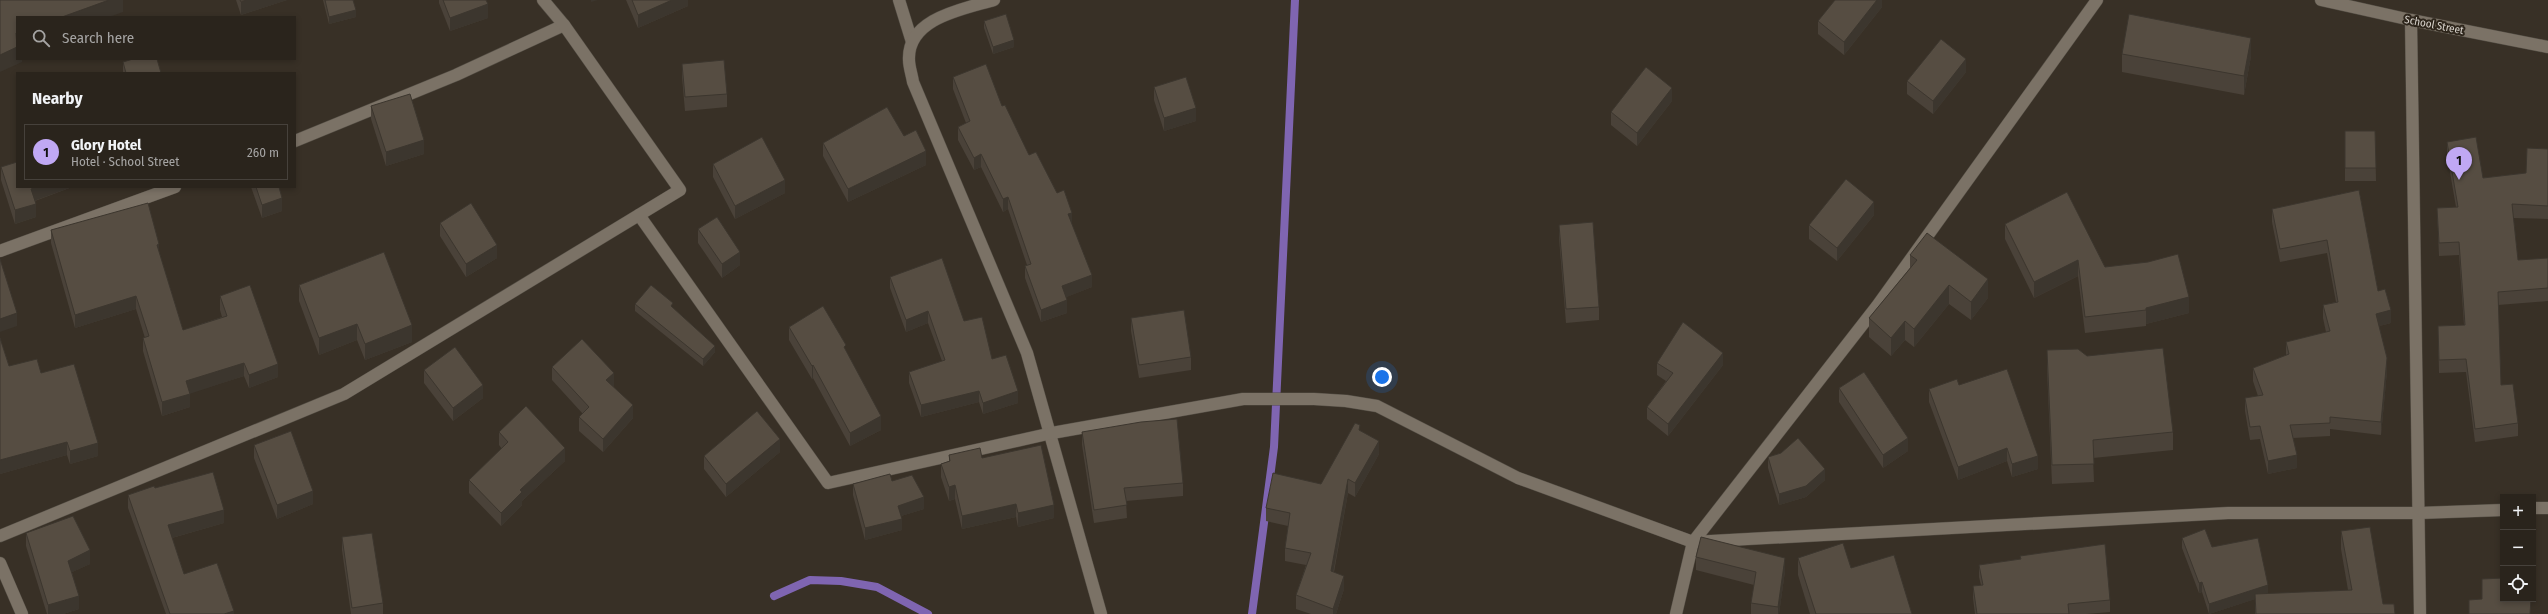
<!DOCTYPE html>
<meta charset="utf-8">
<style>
:root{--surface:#2a241c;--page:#363029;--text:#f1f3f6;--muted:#a5a4a3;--line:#46413b;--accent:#c0a8f4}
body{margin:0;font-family:"Fira Sans Condensed",sans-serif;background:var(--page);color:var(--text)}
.controls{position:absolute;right:12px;bottom:12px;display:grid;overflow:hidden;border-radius:0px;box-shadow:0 2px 6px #0003}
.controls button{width:36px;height:36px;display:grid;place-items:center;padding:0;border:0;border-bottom:1px solid var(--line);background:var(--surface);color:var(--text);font:20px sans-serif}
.you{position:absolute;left:1382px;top:377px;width:14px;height:14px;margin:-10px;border:3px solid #fff;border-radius:50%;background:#1a73e8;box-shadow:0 0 0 6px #1a73e833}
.badge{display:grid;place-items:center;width:26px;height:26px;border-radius:50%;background:var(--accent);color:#111;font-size:13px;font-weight:700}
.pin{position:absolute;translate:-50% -33px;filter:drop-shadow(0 1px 2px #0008)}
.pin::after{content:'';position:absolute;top:21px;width:14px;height:12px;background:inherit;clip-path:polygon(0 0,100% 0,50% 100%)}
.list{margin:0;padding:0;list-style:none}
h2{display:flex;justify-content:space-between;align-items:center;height:52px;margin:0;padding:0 16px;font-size:17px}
h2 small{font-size:13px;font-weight:400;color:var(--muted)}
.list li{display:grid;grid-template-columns:26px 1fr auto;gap:12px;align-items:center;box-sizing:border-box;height:56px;margin:0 8px 8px;padding:0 8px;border:1px solid var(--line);border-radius:0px}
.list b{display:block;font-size:15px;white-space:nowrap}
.list p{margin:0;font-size:13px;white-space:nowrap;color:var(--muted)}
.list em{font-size:13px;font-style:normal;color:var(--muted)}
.icon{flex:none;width:22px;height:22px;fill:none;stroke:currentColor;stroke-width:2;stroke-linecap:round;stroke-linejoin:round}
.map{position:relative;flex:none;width:2548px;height:614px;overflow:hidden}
.search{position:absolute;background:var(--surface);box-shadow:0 2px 6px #0003;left:16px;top:16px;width:280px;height:44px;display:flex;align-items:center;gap:10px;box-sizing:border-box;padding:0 14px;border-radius:0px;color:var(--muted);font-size:15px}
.panel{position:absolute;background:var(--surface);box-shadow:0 2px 6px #0003;left:16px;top:72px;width:280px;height:116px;border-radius:0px}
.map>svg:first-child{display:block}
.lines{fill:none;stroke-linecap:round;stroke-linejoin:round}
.stream{stroke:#7f65b1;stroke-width:8}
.minor-casing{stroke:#524c43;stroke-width:13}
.minor{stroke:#7b7266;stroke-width:12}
.wall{fill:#4a4239}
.shaded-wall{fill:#3c362e}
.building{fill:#564d42;stroke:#3c362e}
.labels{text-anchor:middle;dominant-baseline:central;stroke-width:4;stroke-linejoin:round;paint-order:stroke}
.street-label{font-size:11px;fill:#d6d1ca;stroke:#2e261c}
</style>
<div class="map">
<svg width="2548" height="614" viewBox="0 0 2548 614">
<rect width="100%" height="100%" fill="#383026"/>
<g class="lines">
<g class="stream">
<polyline points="774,596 810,580 841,581 877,587 928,614"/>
<polyline points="1252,614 1274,447 1295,0"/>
</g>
<defs>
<g id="minor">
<polyline points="899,0 912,42"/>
<path d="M994 0C964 9 907 18 909 60 909 67 912 75 913 82L1027 353 1101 614"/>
<polyline points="2321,0 2411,20 2548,47"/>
<polyline points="2411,20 2420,614"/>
<polyline points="295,141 456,75 564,25"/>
<polyline points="639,215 828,483 1052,433 1243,399 1314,399 1346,401 1377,406 1518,478 1693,542 2228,513 2419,513 2503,510"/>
<polyline points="0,251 175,187"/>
<polyline points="2533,508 2548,508"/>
<polyline points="0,536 344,394 680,190 564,25 543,0"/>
<polyline points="0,563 22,614"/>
<polyline points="1676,614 1693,542 1877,306 2097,0"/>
</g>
</defs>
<use href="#minor" class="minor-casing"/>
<use href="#minor" class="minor"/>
</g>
<g class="wall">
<polygon points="236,0 287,0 241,15"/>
<polygon points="323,0 353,0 356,17 329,24"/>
<polygon points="439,0 486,0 488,18 450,31 439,3"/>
<polygon points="626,0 688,0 688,6 638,28"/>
<polygon points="1882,0 1882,7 1844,55 1818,34 1818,21"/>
<polygon points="984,21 1014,47 993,54 984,28"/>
<polygon points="2122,54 2251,56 2244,95 2122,72"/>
<polygon points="123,62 161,73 123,73"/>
<polygon points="682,64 727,94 727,107 685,111 682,77"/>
<polygon points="1966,72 1933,114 1907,94 1907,81"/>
<polygon points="953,77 1002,106 1029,155 1072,225 1092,287 1066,297 1067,313 1041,322 1025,278 1025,266 1027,265 1008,209 1003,212 981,167 974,170 958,140 958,127 966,123 953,89"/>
<polygon points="1154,87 1196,121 1164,131 1154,100"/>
<polygon points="1672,101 1637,146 1611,125 1611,112"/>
<polygon points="371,106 424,154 386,166 371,119"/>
<polygon points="2345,131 2375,131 2376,181 2345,181"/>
<polygon points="904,136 926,165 848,202 823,156 823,143"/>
<polygon points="2447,142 2483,178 2526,173 2548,149 2548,219 2513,218 2518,260 2548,258 2548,301 2498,305 2501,385 2518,423 2518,436 2475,442 2466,372 2439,373 2438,326 2464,325 2459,255 2439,256 2437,208 2456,207 2447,155"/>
<polygon points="713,164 785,193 735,219 713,177"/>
<polygon points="1,167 17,187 72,187 35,201 36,217 15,224 1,180"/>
<polygon points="251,187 279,187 282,211 262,218"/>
<polygon points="2359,190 2378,291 2391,323 2379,326 2387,371 2381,435 2330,429 2330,436 2293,438 2297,468 2268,474 2260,439 2250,440 2245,411 2245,398 2258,396 2253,381 2253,368 2286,355 2286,342 2326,332 2323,318 2323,305 2336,302 2327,253 2280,262 2272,222 2272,209"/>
<polygon points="1874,215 1837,261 1809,239 1809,225"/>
<polygon points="440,223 497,258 466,277 440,236"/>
<polygon points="2005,224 2105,267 2189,313 2146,324 2146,326 2085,333 2078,276 2034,298 2005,239"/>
<polygon points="1559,225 1599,307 1599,320 1566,323 1559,238"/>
<polygon points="698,229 740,265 722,278 698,243"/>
<polygon points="51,230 159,252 183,330 222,317 220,310 220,296 278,377 249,388 244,376 190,393 190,407 162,416 143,351 143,338 145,338 136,309 75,328 51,243"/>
<polygon points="1910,255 1988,298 1971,320 1949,304 1914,347 1905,340 1891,356 1869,337 1869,318 1910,268"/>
<polygon points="890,277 964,321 992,359 1018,403 983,414 979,402 921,417 909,383 909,372 942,361 928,323 906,332 890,288"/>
<polygon points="299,285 412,342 365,360 357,340 319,355 299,301"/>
<polygon points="635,304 673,308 715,352 703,366 635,311"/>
<polygon points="1131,318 1191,357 1191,370 1139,378 1131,331"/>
<polygon points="789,327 846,351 881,430 850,446 813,378 812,379 789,340"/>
<polygon points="0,338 9,366 41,373 98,456 70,464 67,455 0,474"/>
<polygon points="2047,350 2173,432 2173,450 2093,458 2094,482 2052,484 2047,369"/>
<polygon points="1657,363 1723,365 1668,436 1647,419 1647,407 1666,381 1657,375"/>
<polygon points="552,367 614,386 613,387 633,418 603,452 579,431 579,417 583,414 552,380"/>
<polygon points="424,370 483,398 453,421 424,383"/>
<polygon points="1959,385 2038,469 2012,477 2007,461 1958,480 1929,402 1929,389"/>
<polygon points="1839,388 1908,451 1883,468 1839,402"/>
<polygon points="1360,431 1379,454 1355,497 1348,493 1334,572 1344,589 1336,614 1311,614 1296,609 1296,595 1306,565 1285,561 1285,548 1288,526 1266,521 1266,508 1321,484"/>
<polygon points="499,432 565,461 522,501 522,505 501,526 469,493 469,480 502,449 499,445"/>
<polygon points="1082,432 1183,483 1183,496 1126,501 1127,518 1094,523 1082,445"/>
<polygon points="254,445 313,504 277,519 254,458"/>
<polygon points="780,452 726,497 704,469 704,456"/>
<polygon points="949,455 982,458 1054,518 1018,527 1016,517 962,529 955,499 949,501 941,477 941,464 949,461"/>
<polygon points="1768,457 1825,480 1806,497 1779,505 1768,468"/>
<polygon points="892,481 924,509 901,516 902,530 865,540 853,495 853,484"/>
<polygon points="155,488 224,523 172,538 184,574 234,614 166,614 128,508 128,495"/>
<polygon points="2341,531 2383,604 2395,614 2255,614 2255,599 2209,614 2202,592 2199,593 2182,548 2182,538 2212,547 2268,594 2348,590 2341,549"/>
<polygon points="26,533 90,564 72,572 79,609 63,614 47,614 26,546"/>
<polygon points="342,537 383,603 383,614 351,614 342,550"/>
<polygon points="2020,556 2110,600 2110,612 2086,614 1975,614 1973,598 1973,586 1981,585 1979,577 1979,565 2020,559"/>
<polygon points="1696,557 1785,571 1779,614 1751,614 1751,603 1754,585 1696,570"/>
<polygon points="1798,558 1851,568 1912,614 1810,614 1798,575"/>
</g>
<g class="shaded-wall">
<polygon points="109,0 123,0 123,12 109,17 62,17"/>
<polygon points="246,0 287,0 241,15 241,2"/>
<polygon points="591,0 598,0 591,2"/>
<polygon points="672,0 688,0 688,6 638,28 638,15"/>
<polygon points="1877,0 1882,0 1882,7 1844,55 1844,42"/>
<polygon points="488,4 488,18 450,31 450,18"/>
<polygon points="356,10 356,17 329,24 329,17"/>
<polygon points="16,33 17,33 17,59 22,59 22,62 0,72 0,55"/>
<polygon points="2251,38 2251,56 2244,95 2244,76"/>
<polygon points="1014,40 1014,47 993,54 993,47"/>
<polygon points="1966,59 1966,72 1933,114 1933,101"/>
<polygon points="1672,88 1672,101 1637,146 1637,133"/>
<polygon points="1196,108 1196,121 1164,131 1164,118"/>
<polygon points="424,140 424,154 386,166 386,152"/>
<polygon points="926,151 926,165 848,202 848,189"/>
<polygon points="981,154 981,167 974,170 974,158"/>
<polygon points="785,180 785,193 735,219 735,206"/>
<polygon points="36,187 72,187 31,202 31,189"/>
<polygon points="1008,197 1008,209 1003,212 1003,199"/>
<polygon points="282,198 282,211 262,218 262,205"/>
<polygon points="1874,202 1874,215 1837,261 1837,248"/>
<polygon points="36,204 36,217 15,224 15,210"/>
<polygon points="1072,213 1072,225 1068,214"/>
<polygon points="159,244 159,257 157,245"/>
<polygon points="497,245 497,258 466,277 466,264"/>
<polygon points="740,252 740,265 722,278 722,264"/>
<polygon points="2078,260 2078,276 2034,298 2034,282"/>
<polygon points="1092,275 1092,287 1062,299 1062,286"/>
<polygon points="1988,279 1988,298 1971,320 1971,302"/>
<polygon points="1949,285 1949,304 1914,347 1914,329"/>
<polygon points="136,296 136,309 75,328 75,315"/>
<polygon points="2189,297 2189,313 2146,324 2146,308"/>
<polygon points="1067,300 1067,313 1041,322 1041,310"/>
<polygon points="2391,310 2391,323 2376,327 2376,314"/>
<polygon points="928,311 928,323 906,332 906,320"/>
<polygon points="17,313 17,326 0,332 0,319"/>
<polygon points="1905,321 1905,340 1891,356 1891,338"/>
<polygon points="357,324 357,340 319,355 319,338"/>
<polygon points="412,325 412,342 365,360 365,344"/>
<polygon points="715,346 715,352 703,366 703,359"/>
<polygon points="1723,353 1723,365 1668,436 1668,424"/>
<polygon points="2387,358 2387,371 2381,435 2381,422"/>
<polygon points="244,363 244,376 186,395 186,381"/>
<polygon points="278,364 278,377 249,388 249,375"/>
<polygon points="813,365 813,378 812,379 812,366"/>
<polygon points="614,373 614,386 606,394 606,380"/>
<polygon points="483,385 483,398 453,421 453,408"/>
<polygon points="979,391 979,402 921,417 921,405"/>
<polygon points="1018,391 1018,403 983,414 983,403"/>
<polygon points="190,394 190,407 162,416 162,402"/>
<polygon points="633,405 633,418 603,452 603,439"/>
<polygon points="881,416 881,430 850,446 850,433"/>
<polygon points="1908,438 1908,451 1883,468 1883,455"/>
<polygon points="780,439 780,452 726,497 726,484"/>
<polygon points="1379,441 1379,454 1355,497 1355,483"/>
<polygon points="67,442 67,455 0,474 0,460"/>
<polygon points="98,443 98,456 70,464 70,451"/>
<polygon points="565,448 565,461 522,501 522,505 501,526 501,513 520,490"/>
<polygon points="2007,448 2007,461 1958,480 1958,467"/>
<polygon points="2297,455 2297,468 2268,474 2268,461"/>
<polygon points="2038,456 2038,469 2012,477 2012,464"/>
<polygon points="1825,469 1825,480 1806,497 1779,505 1779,494"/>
<polygon points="1348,479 1348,493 1331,584 1331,571"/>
<polygon points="955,485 955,499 949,501 949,487"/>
<polygon points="313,491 313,504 277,519 277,505"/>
<polygon points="924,497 924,509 898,517 898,506"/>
<polygon points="1016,504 1016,517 962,529 962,516"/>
<polygon points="1054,505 1054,518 1018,527 1018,513"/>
<polygon points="224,510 224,523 168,539 168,525"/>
<polygon points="902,519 902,530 865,540 865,528"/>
<polygon points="90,550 90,564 68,574 68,561"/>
<polygon points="1785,558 1785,571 1779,614 1778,614 1778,607"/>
<polygon points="1344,576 1344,589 1336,614 1333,614 1333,609"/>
<polygon points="2202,582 2202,592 2199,593 2199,583"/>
<polygon points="2268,585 2268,595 2209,614 2209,604"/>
<polygon points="79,596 79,609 63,614 48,614 48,605"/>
<polygon points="234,611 234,614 224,614"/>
</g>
<g class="building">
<polygon points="0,0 109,0 62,17 17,17 17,33 16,33 17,47 0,55"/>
<polygon points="240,0 246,0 241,2"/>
<polygon points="325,0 353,0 356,10 329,17"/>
<polygon points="443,0 486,0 488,4 450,18"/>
<polygon points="632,0 672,0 638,15"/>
<polygon points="1835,0 1877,0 1844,42 1818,21"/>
<polygon points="1006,14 1014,40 993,47 984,21"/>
<polygon points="2129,14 2251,38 2244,76 2122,54"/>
<polygon points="1941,39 1966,59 1933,101 1907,81"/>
<polygon points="133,59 157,59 161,73 126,73 123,62"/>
<polygon points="724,60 727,94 685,97 682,64"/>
<polygon points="986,64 1002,106 1005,105 1029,155 1036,152 1057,193 1064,190 1072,213 1068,214 1092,275 1062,286 1067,300 1041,310 1025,266 1031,264 1008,197 1003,199 981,154 974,158 958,127 970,121 953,77"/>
<polygon points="1646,67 1672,88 1637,133 1611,112"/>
<polygon points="1186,77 1196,108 1164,118 1154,87"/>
<polygon points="410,94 424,140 386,152 371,106"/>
<polygon points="887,107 904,136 916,130 926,151 848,189 823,143"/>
<polygon points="2345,131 2375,131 2376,168 2345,168"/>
<polygon points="762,137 785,180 735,206 713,164"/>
<polygon points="2476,137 2483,178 2526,173 2527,148 2548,149 2548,206 2512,204 2518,260 2548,258 2548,288 2498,292 2501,385 2513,384 2518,423 2475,429 2466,359 2439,360 2438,326 2465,325 2459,242 2439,243 2437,208 2458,207 2447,142"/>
<polygon points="17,162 17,187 36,187 31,189 36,204 15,210 1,167"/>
<polygon points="1846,179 1874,202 1837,248 1809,225"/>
<polygon points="256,187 279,187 282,198 262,205"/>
<polygon points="2359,190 2378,291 2385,289 2391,310 2376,314 2387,358 2381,422 2330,417 2330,423 2290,425 2297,455 2268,461 2260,426 2250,427 2245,398 2263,395 2253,368 2289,354 2286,342 2330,331 2323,305 2338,302 2327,240 2280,249 2272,209"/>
<polygon points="2067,192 2105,267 2148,262 2178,254 2189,297 2146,308 2146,310 2085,317 2078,260 2034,282 2005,224"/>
<polygon points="148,203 159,244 157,245 183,330 227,316 220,296 250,285 278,364 249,375 244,363 186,381 190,394 162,402 143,338 149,336 136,296 75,315 51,230"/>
<polygon points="471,203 497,245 466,264 440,223"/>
<polygon points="717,217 740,252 722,264 698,229"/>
<polygon points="1593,222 1599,307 1566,309 1559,225"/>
<polygon points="1927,233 1988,279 1971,302 1949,285 1914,329 1905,321 1891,338 1869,318 1917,260 1910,255"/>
<polygon points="384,252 412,325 365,344 357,324 319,338 299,285"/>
<polygon points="942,258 964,321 982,317 992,359 1006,355 1018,391 983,403 979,391 921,405 909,372 945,360 928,311 906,320 890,277"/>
<polygon points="0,259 17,313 0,319"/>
<polygon points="651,285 673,303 671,306 715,346 703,359 635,304"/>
<polygon points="823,306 846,345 844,347 881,416 850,433 813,365 812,366 789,327"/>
<polygon points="1184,310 1191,357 1139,365 1131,318"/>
<polygon points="1683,322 1723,353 1668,424 1647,407 1673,373 1657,363"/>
<polygon points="0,338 9,366 37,359 41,373 74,364 98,443 70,451 67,442 0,460"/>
<polygon points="582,339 614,373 606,380 633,405 603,439 579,417 589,407 552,367"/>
<polygon points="455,347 483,385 453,408 424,370"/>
<polygon points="2163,348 2173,432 2093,440 2094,464 2052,465 2047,350 2078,349 2087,356"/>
<polygon points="2007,369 2038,456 2012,464 2007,448 1958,467 1929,389 1957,379 1959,385"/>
<polygon points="1864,372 1908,438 1883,455 1839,388"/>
<polygon points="526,406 565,448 520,490 522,492 501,513 469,480 508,442 499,432"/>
<polygon points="757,411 780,439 726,484 704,456"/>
<polygon points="1177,419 1183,483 1124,488 1127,505 1094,510 1082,432 1141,422"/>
<polygon points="1355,423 1360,425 1359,430 1379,441 1355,483 1348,479 1331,571 1344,576 1333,609 1296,595 1311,553 1285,548 1290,513 1266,508 1273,473 1321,484"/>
<polygon points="291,431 313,491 277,505 254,445"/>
<polygon points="1798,438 1825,469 1806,486 1779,494 1768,457 1781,453"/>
<polygon points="1041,445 1054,505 1018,513 1016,504 962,516 955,485 949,487 941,464 950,461 949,455 980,448 982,458"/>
<polygon points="213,472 224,510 168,525 184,574 217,563 234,611 224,614 170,614 128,495 154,486 155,488"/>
<polygon points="890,474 892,481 912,475 924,497 898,506 902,519 865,528 853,484"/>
<polygon points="73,516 90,550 68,561 79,596 48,605 26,533"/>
<polygon points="2370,527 2383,604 2394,604 2395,614 2256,614 2255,594 2352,590 2341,531"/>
<polygon points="2205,529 2212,547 2258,538 2268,585 2209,604 2202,582 2199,583 2182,538"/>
<polygon points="372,533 383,603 352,608 342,537"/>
<polygon points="1701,537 1785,558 1778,607 1751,603 1756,572 1696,557"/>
<polygon points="1843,543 1851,568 1894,555 1912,614 1816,614 1798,558"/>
<polygon points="2105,544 2110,600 2068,604 2069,614 1977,614 1973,586 1983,585 1979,565 2021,559 2020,556"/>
<polygon points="2503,578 2503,599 2531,599 2530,614 2469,614 2469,600 2482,599 2482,579"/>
</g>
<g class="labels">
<g class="street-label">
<text transform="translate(2434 25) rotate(11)">School Street</text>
</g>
</g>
</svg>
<div class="controls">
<button>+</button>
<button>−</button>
<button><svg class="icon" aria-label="locate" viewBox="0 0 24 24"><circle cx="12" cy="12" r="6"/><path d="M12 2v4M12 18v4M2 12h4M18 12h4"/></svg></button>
</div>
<div class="you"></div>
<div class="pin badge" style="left:2459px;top:180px">1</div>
<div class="search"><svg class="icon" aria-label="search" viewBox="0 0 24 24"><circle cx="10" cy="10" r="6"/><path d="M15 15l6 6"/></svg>Search here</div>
<section class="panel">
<h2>Nearby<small></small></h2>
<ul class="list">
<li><span class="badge">1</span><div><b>Glory Hotel</b><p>Hotel · School Street</p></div><em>260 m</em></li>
</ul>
</section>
</div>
